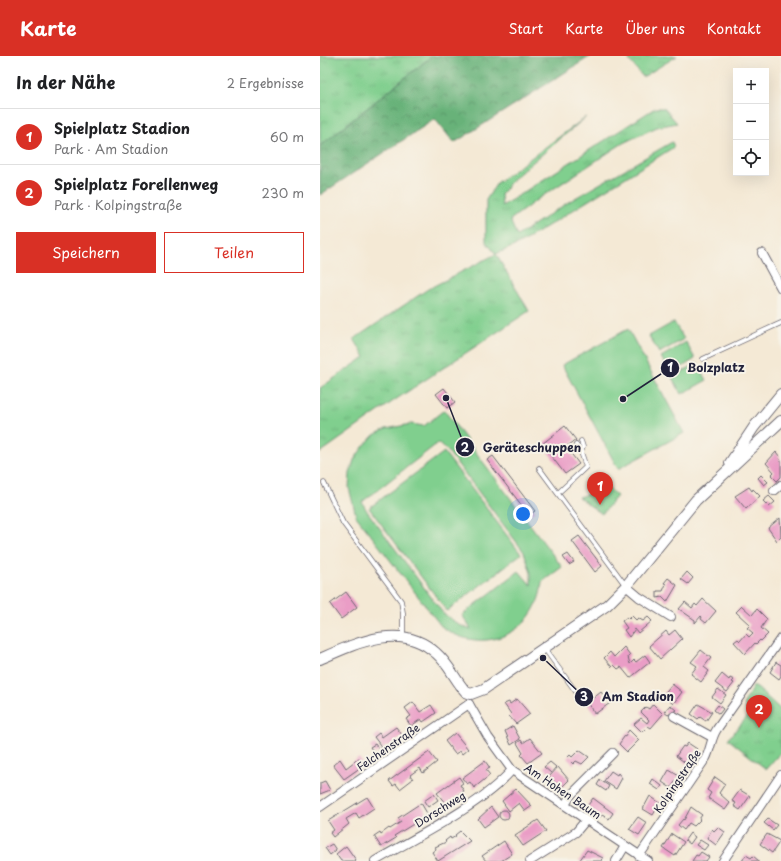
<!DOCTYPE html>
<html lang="de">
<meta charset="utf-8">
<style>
:root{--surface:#fff;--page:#f6f6f6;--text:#202124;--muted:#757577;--line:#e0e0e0;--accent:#d93025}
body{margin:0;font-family:"Playpen Sans",sans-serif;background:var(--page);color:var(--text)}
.controls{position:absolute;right:12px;top:12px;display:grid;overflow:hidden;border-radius:0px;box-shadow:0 4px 16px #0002}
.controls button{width:36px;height:36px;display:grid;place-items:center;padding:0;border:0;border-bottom:1px solid var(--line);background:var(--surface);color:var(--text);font:20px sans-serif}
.you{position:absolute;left:203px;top:458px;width:14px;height:14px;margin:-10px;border:3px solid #fff;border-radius:50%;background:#1a73e8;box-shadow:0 0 0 6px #1a73e833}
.badge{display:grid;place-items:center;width:26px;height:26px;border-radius:50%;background:var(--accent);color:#fff;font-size:13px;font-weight:700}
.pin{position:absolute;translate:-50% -33px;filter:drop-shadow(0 1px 2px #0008)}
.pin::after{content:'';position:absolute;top:21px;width:14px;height:12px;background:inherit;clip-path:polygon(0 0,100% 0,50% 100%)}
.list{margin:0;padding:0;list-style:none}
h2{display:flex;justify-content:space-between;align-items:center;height:52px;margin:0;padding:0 16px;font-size:17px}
h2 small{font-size:13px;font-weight:400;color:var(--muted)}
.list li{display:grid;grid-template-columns:26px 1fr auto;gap:12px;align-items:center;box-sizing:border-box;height:56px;padding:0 16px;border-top:1px solid var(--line)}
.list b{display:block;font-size:15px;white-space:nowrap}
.list p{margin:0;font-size:13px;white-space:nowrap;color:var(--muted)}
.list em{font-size:13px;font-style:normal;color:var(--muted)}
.actions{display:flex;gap:8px;padding:12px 16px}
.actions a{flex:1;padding:9px 0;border:1px solid var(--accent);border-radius:0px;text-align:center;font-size:14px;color:var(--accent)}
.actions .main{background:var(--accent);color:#fff}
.icon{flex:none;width:22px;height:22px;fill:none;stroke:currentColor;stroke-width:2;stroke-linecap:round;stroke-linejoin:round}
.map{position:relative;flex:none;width:461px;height:805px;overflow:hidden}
header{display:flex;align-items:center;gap:24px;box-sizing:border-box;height:56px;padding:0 20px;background:var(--accent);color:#fff}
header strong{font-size:19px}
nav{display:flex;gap:22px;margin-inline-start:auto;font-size:14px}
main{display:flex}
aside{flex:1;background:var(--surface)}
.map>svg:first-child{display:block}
.grass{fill:url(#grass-tufts);stroke:#517864}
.forest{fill:url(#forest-crowns);stroke:#456a5a}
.garden{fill:#80cf8e;stroke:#517864;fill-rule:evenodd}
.building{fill:#ea9dc6}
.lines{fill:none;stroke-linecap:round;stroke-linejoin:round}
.service-casing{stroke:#6c6871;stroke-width:5.5}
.minor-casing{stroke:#6c6871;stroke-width:10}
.tertiary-casing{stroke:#6c6871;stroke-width:12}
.service{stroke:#fff;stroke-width:4}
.minor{stroke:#fff;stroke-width:8}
.tertiary{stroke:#fff;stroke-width:10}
.labels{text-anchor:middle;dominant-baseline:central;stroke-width:4;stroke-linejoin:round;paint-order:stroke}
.street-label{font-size:11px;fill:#22223b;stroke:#f7f3e8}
.leader{fill:none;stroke:#22223b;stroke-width:1.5}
.callout-dot{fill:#22223b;stroke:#f7f3e8;stroke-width:1.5}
.mark-label{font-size:12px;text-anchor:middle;font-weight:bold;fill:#fff}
.callout-label{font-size:12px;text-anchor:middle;font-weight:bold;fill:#22223b;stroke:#f7f3e8;stroke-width:4;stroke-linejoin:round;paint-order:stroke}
</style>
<header>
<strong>Karte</strong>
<nav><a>Start</a><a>Karte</a><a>Über uns</a><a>Kontakt</a></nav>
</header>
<main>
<aside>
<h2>In der Nähe<small>2 Ergebnisse</small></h2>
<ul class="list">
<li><span class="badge">1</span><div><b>Spielplatz Stadion</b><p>Park · Am Stadion</p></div><em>60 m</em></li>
<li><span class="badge">2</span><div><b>Spielplatz Forellenweg</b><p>Park · Kolpingstraße</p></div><em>230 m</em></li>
</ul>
<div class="actions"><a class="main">Speichern</a><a>Teilen</a></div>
</aside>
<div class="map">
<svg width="461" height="805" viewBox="0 0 461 805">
<defs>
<pattern id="grass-tufts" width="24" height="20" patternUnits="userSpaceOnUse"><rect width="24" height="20" fill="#80cf8e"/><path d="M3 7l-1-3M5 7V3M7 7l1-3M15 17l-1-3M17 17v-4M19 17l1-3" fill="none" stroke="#6eb17b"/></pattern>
<pattern id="forest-crowns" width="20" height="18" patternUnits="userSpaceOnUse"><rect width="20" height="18" fill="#68b279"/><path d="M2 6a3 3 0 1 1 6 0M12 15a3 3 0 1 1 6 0" fill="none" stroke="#559064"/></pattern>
</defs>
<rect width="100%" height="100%" fill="#f7f3e8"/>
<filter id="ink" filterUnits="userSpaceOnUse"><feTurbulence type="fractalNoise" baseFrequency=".025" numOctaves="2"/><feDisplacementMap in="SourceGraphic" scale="8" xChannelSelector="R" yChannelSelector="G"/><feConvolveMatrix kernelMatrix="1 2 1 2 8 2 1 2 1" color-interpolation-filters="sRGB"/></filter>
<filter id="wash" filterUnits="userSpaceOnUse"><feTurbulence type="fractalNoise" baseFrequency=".012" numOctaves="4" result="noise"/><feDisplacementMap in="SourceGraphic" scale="16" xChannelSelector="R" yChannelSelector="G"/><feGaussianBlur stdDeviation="0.9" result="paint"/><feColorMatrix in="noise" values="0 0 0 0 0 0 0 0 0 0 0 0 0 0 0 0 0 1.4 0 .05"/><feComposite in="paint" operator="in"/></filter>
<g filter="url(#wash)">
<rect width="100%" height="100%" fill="#f4e9d5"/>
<g class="grass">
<polygon points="0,0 112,0 0,90"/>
<polygon points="311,0 357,0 323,21 309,4"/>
<polygon points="335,52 344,52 357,67 337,71 303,87 218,143 190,164 197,180 250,145 352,86 354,91 199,188 176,198 209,255 75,344 0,397 0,332 45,301 34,283 108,233 176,198 166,186 166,144 177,127 266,61 194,122 181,138 182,150"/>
<polygon points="288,432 297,440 282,458 258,441"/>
<polygon points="434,629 461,654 461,696 446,713 408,683 428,660 424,647"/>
</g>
<polygon class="forest" points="112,0 271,0 134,87 115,63 0,139 0,90"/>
<g class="garden">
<polygon points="354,266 364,283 339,297 329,280"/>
<polygon points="308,273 364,377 298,413 242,309"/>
<polygon points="366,286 375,303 351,318 341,301"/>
<polygon points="377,307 387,324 362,338 352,322"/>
<path d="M124 354 242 511 222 526C218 577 162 602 121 570L36 460 29 432 30 417 34 404 43 391 54 379 66 373 91 368 104 370ZM118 387 127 394 204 496 211 517V529L199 515 142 559 151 573 139 569 123 557 47 455 42 446Z"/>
<polygon points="124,396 201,498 127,555 49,452"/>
</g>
<g id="blocks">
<g class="building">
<polygon points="124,332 135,346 127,352 116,338"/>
<polygon points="245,370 256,384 246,391 259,408 245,418 222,388"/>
<polygon points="456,396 460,401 459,402 461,405 461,421 457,425 451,419 454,416 446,407"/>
<polygon points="173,400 215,455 209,459 167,404"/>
<polygon points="441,419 448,426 444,429 438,422"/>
<polygon points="429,431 432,435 433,433 440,440 426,453 415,440"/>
<polygon points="449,440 455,446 449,451 443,445"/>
<polygon points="460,462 461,481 457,485 448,472"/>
<polygon points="259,480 282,510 275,516 252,485"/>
<polygon points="248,498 254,506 249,509 243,501"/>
<polygon points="367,516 373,522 368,528 361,523"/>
<polygon points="348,522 357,529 347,546 342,541 337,542 337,535 343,535 346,528 344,527"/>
<polygon points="26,536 37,551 21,563 10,548"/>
<polygon points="383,543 396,555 386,567 381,563 382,561 381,560 375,567 375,564 359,553 365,546 372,552 375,548 377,550"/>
<polygon points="422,550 432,559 437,553 447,563 441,572 448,578 441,585 440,584 436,588 435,587 425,598 414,586 418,583 420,585 426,578 429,581 433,577 427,572 430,569 416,556"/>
<polygon points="312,560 316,564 318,562 323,565 328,561 332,565 318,577 315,573 309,581 304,574 307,572 302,565 307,561 309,563"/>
<polygon points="355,574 362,583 340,603 329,590 346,575 349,579"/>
<polygon points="304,591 310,599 308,601 310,608 314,604 316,606 325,599 330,606 310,622 301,611 298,613 294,609 292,611 284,602 290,596 294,601"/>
<polygon points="381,594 391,602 384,611 389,615 381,626 371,618 377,610 371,606"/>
<polygon points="456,606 461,609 461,620 459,623 450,616"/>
<polygon points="402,618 409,624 410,622 414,624 412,626 414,627 407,636 395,627"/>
<polygon points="352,628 362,636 353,648 343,639"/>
<polygon points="398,633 406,639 400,647 392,641"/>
<polygon points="281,636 290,647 275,658 267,647"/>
<polygon points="197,643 210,658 196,668 189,660 191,658 184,648 189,646 190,648"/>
<polygon points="93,646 100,656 111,649 116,657 103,666 101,663 91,670 86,663 91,660 85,652"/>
<polygon points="333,648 343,658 331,672 328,670 322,676 314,668 321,662 327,667 329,664 321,656 326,651 329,653"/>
<polygon points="378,648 392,656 386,665 380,661 378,663 371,658"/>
<polygon points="350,649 356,654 348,659 344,656"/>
<polygon points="398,649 403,653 399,658 394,654"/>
<polygon points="193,670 200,683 191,689 185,675"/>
<polygon points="76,671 83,680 68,691 67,689 63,693 54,681 59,677 62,681"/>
<polygon points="309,674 319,684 307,696 299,688"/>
<polygon points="135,677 148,693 142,698 140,695 135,698 125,685"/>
<polygon points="210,682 222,697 208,707 201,699 203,697 197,687 201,684 203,687"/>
<polygon points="368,687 377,693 367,708 356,700 363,690 365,691"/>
<polygon points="55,688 60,695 55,698 50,691"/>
<polygon points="259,694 269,701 262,708 256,705 253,708 247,702 250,699 252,701"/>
<polygon points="109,696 117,706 103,717 100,712 90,719 93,723 80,733 76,728 73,730 69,725"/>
<polygon points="39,702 44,709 24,723 13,709 20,703 26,712"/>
<polygon points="165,705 170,712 166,714 170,719 154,732 150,726 147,728 142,722"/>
<polygon points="230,706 236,711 231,717 224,711"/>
<polygon points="238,711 249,724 241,732 229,721"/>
<polygon points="349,714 359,720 351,732 342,726"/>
<polygon points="291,715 297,719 298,717 302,722 296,733 284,725"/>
<polygon points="139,721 143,727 140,729 144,735 126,748 117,737"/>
<polygon points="395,721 405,728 399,737 410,747 405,754 388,742 391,737 387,734"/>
<polygon points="333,723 342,730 339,734 330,728"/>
<polygon points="280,724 289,730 286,735 277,729"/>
<polygon points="5,725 10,734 0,738 0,727"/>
<polygon points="196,733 212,750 205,755 199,747 189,755 182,745"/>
<polygon points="420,734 430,740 420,754 414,750 416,747 412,745"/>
<polygon points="114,738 118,744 108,751 104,745"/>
<polygon points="330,740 340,747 333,759 323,753"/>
<polygon points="47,741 54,752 39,762 36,757 26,763 29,768 13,781 10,777 14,774 8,765"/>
<polygon points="273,742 293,757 289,763 282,759 280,761 274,758 266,752"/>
<polygon points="101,747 108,759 74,780 76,782 61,791 54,780 60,776 61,778 69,772 70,773 81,766 78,762"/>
<polygon points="171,751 178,761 164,771 158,763"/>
<polygon points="371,751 382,759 379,763 380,764 374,770 369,767 364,774 358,769 363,763 364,764"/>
<circle cx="184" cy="759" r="5"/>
<polygon points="318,761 327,767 319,779 309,773"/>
<polygon points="448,763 457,769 453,774 444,767"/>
<polygon points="218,764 226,775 203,790 195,779"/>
<polygon points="398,771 405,776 396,789 387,782 392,773 394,775"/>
<polygon points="140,775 150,785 118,805 112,796 116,793 115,791 126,786 125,785 130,781 131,783 136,780 135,779"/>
<polygon points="370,777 375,781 370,788 365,784"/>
<polygon points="352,778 364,786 355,800 343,792"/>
<polygon points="447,778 460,785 452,797 440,788"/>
<polygon points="380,784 388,789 384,794 376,789"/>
<polygon points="184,785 192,798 181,805 166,805 162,800"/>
<polygon points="12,788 16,794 10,799 5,792"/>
<polygon points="26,790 36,804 35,805 21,805 16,798"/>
<polygon points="267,794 283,802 282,805 259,805"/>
<polygon points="381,796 389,801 386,805 372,805 376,799 378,800"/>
<polygon points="426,799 431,802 433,800 439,805 422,805"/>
</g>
</g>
</g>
<g filter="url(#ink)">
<use href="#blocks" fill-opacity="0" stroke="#6c6871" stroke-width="1"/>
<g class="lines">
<defs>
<g id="service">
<polyline points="383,303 461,267"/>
<polyline points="261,396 263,391 261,385"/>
<polyline points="219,412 306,530"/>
<polyline points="4,427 23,467 81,545 83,557 83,582"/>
<polyline points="238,437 266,411 261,396 256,389"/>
<polyline points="224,592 259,640"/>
</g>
<g id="minor">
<polyline points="442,197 461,232"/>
<polyline points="454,435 461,429"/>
<polyline points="306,530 319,541 351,561"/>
<polyline points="149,648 168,681 192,714 328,805"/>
<polyline points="354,660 392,681"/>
<polyline points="245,749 251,739 293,697"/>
<polyline points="0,751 149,648"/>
<path d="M319 800 386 702C391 692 391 682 397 673L461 582"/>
<path d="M55 805C98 780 160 750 192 714"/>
<polyline points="210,805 256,776 266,764"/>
<polyline points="296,805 305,790"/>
<polyline points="403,805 461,719"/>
</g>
<g id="tertiary">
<polyline points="410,407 434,371 461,338"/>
<path d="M0 603C36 587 82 565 116 597 129 608 135 624 146 636L151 638 164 633 287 549 306 530 376 444 461 365"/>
</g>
</defs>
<use href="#service" class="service-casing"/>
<use href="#minor" class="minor-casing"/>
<use href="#tertiary" class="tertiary-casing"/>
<use href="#service" class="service"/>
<use href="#minor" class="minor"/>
<use href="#tertiary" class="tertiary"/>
</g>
</g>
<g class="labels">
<g class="street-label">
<text transform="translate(68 691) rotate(-35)">Felchenstraße</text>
<text transform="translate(357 725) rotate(-56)">Kolpingstraße</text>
<text transform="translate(243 735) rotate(34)">Am Hohen Baum</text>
<text transform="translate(120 753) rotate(-32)">Dorschweg</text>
</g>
</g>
<path class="leader" d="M303 343L350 312M126 342L145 391M223 602L264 641"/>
<g class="callout-dot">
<circle cx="303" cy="343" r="4"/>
<circle cx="126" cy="342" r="4"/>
<circle cx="223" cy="602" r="4"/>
<circle cx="350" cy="312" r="10"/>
<circle cx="145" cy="391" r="10"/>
<circle cx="264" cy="641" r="10"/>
</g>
<g class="mark-label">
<text x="350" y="316">1</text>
<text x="145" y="396">2</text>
<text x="264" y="645">3</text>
</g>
<g class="callout-label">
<text x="396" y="316">Bolzplatz</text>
<text x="212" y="396">Geräteschuppen</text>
<text x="318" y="645">Am Stadion</text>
</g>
</svg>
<div class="controls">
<button>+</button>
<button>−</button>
<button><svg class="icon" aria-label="locate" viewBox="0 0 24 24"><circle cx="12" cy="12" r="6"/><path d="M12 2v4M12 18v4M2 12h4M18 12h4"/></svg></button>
</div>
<div class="you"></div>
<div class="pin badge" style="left:280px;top:449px">1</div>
<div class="pin badge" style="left:439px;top:672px">2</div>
</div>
</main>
